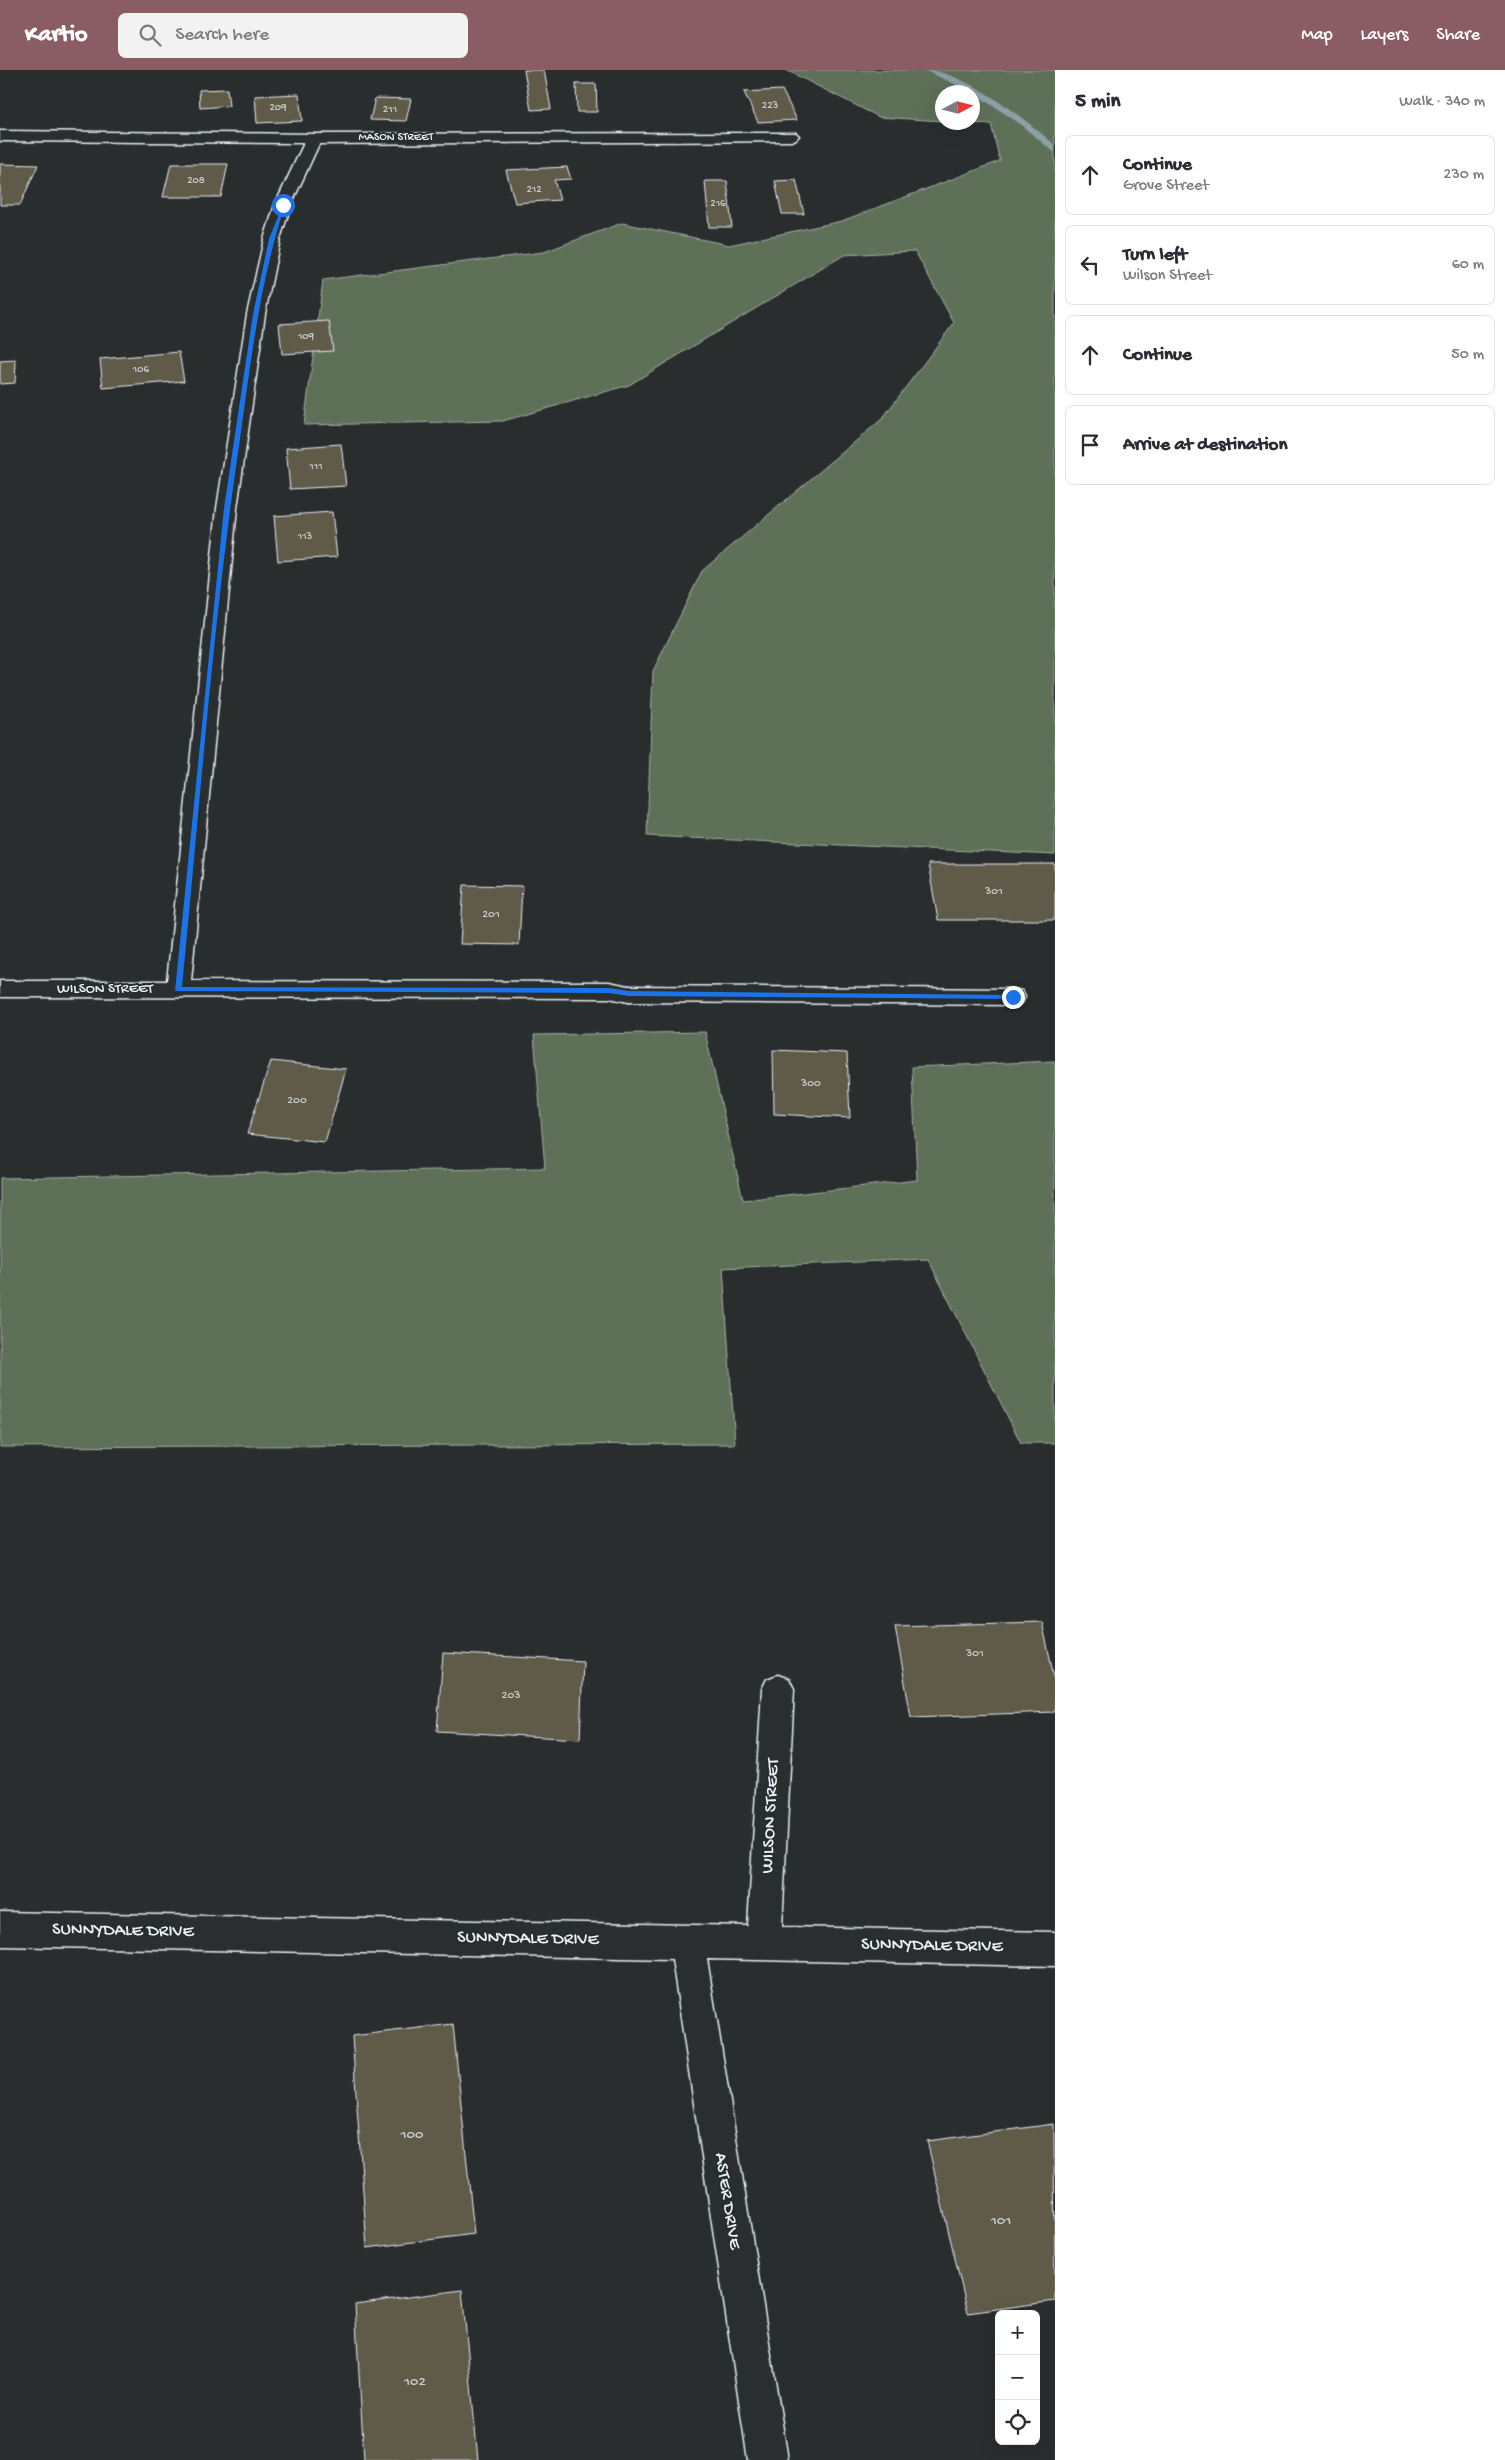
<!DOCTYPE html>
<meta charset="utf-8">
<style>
:root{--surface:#fff;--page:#f2f2f3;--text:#2b2b33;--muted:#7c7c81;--line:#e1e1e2;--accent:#8a5d65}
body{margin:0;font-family:"Gochi Hand",sans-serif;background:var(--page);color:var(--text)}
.controls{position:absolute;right:15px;bottom:15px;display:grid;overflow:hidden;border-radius:8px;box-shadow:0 5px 20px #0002}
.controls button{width:45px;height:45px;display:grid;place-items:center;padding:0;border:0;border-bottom:1px solid var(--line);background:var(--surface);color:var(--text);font:25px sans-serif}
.compass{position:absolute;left:935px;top:15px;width:45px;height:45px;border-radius:50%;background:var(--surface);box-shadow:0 5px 20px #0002;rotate:83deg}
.stop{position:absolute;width:15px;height:15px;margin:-11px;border:4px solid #1a73e8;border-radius:50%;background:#fff}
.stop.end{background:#1a73e8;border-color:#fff;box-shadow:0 1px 5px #0008}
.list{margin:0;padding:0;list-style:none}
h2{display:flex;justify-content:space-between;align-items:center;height:65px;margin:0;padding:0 20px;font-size:21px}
h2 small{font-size:16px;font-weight:400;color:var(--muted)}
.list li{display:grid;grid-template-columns:32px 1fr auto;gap:15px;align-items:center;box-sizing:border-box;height:80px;margin:0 10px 10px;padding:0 10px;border:1px solid var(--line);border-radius:8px}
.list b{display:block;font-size:19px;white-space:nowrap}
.list p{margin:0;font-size:16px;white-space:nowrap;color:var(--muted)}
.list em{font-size:16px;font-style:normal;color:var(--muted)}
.icon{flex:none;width:28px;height:28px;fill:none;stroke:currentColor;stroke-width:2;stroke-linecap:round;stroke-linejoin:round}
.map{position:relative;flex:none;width:1055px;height:2390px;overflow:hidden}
header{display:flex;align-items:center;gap:30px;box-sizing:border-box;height:70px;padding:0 25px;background:var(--accent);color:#fff}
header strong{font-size:24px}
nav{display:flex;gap:28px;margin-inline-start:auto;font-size:18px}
.search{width:350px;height:45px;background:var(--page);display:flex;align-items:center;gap:12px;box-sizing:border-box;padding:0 18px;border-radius:8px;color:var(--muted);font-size:19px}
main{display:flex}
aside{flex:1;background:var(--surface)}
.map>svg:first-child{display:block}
.green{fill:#5e7059;stroke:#a3b0a8}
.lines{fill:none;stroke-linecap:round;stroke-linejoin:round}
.stream{fill:#8ba1a5;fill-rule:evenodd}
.building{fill:#615a4a;stroke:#e8f1f8}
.lane-casing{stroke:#e8f1f8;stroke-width:3}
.street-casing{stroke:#e8f1f8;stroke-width:3}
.lane{fill:#2a2d2e;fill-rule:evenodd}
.street{fill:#2a2d2e;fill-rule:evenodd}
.route{fill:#1a73e8}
.labels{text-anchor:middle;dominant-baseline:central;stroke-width:4;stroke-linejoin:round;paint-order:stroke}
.far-number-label{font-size:11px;fill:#c6cbcc}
.far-street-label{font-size:12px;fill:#e8f1f8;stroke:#2a2d2e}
.number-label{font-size:12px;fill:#c6cbcc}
.street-label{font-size:15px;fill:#e8f1f8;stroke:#2a2d2e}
.near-number-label{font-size:15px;fill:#c6cbcc}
.near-street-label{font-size:18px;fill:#e8f1f8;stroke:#2a2d2e}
</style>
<header>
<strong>Kartio</strong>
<div class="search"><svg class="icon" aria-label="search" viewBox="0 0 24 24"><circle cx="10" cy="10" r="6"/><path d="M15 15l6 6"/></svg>Search here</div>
<nav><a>Map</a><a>Layers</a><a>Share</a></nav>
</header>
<main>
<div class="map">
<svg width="1055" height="2390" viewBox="0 0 1055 2390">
<rect width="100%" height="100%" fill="#2a2d2e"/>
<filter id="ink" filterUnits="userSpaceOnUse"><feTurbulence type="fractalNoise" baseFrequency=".02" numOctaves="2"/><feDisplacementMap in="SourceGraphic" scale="10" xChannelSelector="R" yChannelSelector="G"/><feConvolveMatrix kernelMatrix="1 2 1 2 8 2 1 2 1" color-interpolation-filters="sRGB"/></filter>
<g filter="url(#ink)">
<g class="green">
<polygon points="786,0 1055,0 1055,785 647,766 653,601 702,501 882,349 954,253 915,181 844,185 629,315 503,351 304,355 323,210 544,182 622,153 729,175 842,151 1000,91 991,54 965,53 972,52 972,22 942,22 942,51 879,47"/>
<polygon points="705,962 743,1130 917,1110 912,997 1055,991 1055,1373 1021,1373 928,1189 723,1198 735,1374 0,1377 0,1108 545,1098 534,965"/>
</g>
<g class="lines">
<path class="stream" d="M924 0C964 0 1026 50 1055 75V83L1016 51 972 22Z"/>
</g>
<g class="building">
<polygon points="524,0 544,0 551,39 531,40"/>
<polygon points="576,14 596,14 597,42 577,42"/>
<polygon points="227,19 229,36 200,38 199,20"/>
<polygon points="782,20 797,50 758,52 744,22"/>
<polygon points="299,24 302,51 257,53 255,26"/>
<polygon points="375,28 411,29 406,51 370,50"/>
<polygon points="0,94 38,95 20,135 0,135"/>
<polygon points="171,94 228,94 221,127 163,127"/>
<polygon points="567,97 571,109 554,110 560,130 515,133 506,100"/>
<polygon points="796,110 804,144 782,144 775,111"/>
<polygon points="705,111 727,111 732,157 709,157"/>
<polygon points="329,251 333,281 282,284 279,254"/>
<polygon points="179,282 184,311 103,318 100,289"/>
<polygon points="16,290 15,313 0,314 0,291"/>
<polygon points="341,374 346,416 290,419 286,378"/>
<polygon points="332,442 337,487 278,491 274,446"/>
<polygon points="928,794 1055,794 1055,850 938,850"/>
<polygon points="464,815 522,816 519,875 460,874"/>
<polygon points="773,980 847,983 850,1048 774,1044"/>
<polygon points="271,991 346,999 325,1072 247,1064"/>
<polygon points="1042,1552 1055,1611 1055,1642 911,1647 895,1556"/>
<polygon points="443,1583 583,1591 580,1669 437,1661"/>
<polygon points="453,1954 474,2164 367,2178 352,1966"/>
<polygon points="1054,2054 1055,2231 968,2243 927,2071"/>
<polygon points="462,2220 478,2390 364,2390 355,2234"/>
</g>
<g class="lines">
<defs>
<polygon id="lane" points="629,916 1013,919 1022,921 1025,927 1022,933 1013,935 629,932 620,930 617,924 620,918"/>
<g id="street">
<polygon points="0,61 314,64 796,63 799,66 796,69 791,71 319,74 291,135 280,169 265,244 237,438 191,911 609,912 638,918 641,924 638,930 629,932 609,928 0,927 0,911 167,911 217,438 247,244 264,169 275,135 304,73 0,71"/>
<polygon points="778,1605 789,1609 794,1619 782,1857 1055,1862 1055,1896 707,1889 788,2390 748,2390 672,1889 0,1876 0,1842 748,1856 762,1619 767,1609"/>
</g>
</defs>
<use href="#lane" class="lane-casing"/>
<use href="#street" class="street-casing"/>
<use href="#lane" class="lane"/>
<use href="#street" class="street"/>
</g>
</g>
<path class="route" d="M283 134 285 135C260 211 251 290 240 369 213 550 200 734 182 917L609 918 629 921 1013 925 1017 927 1016 929 629 926 609 923 175 921 224 438 253 244 269 169Z"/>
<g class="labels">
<g class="far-number-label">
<text x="770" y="36">223</text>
<text x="278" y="38">209</text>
<text x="390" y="40">211</text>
<text x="196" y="111">208</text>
<text x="534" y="120">212</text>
<text x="718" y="134">216</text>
<text x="306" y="267">109</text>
<text x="141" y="300">106</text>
<text x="316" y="397">111</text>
<text x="305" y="467">113</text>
</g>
<g class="far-street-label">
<text x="396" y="68">MASON STREET</text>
</g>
<g class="number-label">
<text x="994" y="822">301</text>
<text x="491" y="845">201</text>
<text x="811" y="1014">300</text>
<text x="297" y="1031">200</text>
<text x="975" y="1584">301</text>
<text x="511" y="1626">203</text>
</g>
<g class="street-label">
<text x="105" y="919">WILSON STREET</text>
</g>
<g class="near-number-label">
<text x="412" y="2065">100</text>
<text x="1001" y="2151">101</text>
<text x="415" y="2312">102</text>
</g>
<g class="near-street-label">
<text transform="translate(771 1746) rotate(-87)">WILSON STREET</text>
<text transform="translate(123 1861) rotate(1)">SUNNYDALE DRIVE</text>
<text transform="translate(528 1869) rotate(1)">SUNNYDALE DRIVE</text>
<text transform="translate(932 1876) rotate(1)">SUNNYDALE DRIVE</text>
<text transform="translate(727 2131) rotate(81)">ASTER DRIVE</text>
</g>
</g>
</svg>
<div class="controls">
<button>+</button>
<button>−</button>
<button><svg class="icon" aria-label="locate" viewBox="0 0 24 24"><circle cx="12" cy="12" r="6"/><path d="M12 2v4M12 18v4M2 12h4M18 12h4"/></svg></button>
</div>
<svg class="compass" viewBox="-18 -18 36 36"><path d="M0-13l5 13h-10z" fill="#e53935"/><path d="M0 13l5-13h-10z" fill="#7c7c81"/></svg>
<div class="stop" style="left:283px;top:135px"></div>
<div class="stop end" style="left:1013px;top:927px"></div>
</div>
<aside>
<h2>5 min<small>Walk · 340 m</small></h2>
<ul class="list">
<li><svg class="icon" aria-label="ahead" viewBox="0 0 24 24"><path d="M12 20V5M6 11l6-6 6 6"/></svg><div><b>Continue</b><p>Grove Street</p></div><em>230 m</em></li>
<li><svg class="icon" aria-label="left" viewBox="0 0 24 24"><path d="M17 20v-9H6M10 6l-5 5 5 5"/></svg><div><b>Turn left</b><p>Wilson Street</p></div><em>60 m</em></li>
<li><svg class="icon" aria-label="ahead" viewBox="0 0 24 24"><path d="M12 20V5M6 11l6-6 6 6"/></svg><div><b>Continue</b></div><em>50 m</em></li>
<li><svg class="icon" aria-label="arrive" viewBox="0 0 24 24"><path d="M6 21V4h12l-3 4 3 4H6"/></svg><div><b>Arrive at destination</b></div></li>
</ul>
</aside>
</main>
